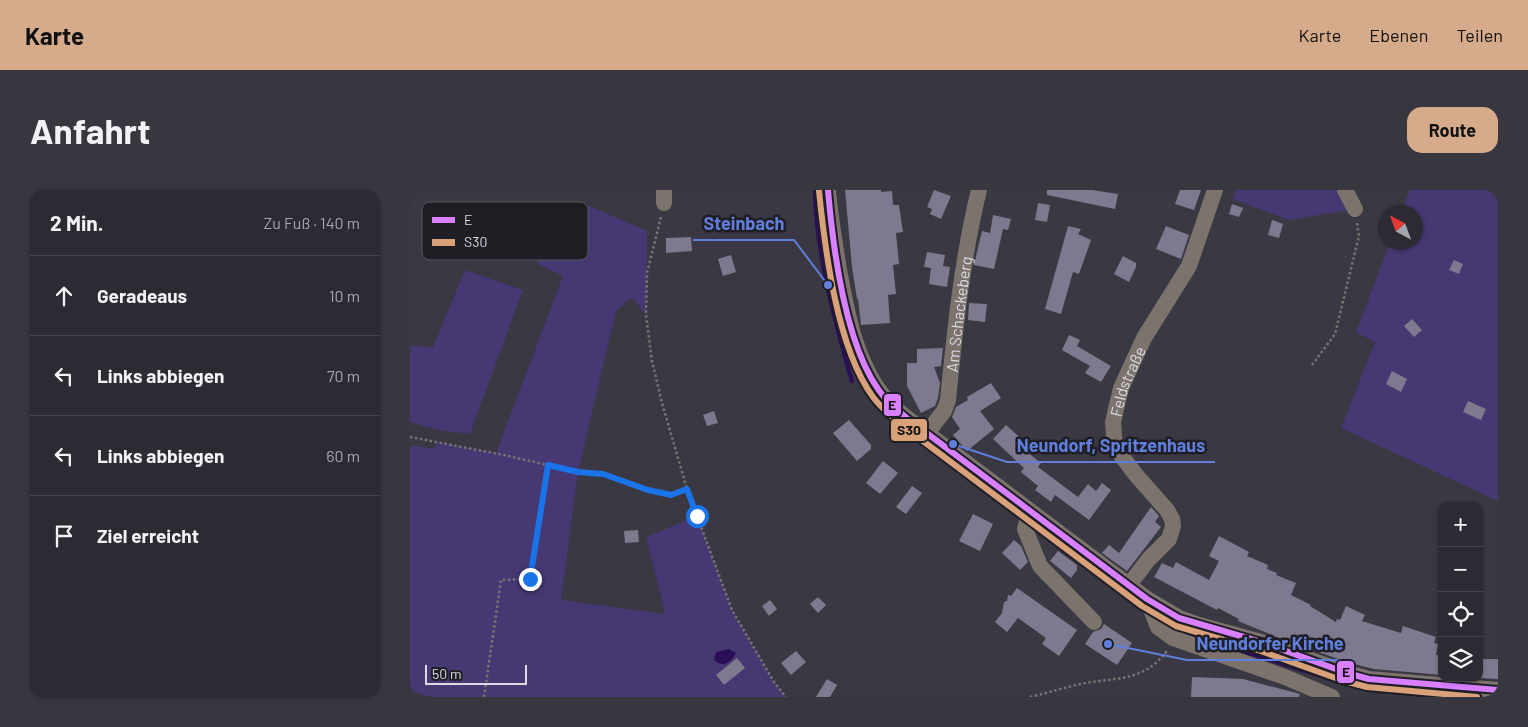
<!DOCTYPE html>
<html lang="de">
<meta charset="utf-8">
<style>
:root{--surface:#2c2a32;--page:#38363e;--text:#f1f3f6;--muted:#a6a7ac;--line:#48464d;--accent:#d6ab8b}
body{margin:0;font-family:Barlow,sans-serif;background:var(--page);color:var(--text)}
.controls{position:absolute;right:15px;bottom:15px;display:grid;overflow:hidden;border-radius:10px;box-shadow:0 1px 4px #0004}
.controls button{width:45px;height:45px;display:grid;place-items:center;padding:0;border:0;border-bottom:1px solid var(--line);background:var(--surface);color:var(--text);font:25px sans-serif}
.compass{position:absolute;left:968px;top:15px;width:45px;height:45px;border-radius:50%;background:var(--surface);box-shadow:0 1px 4px #0004;rotate:319deg}
.scale{position:absolute;left:15px;bottom:12px;width:102px;box-sizing:border-box;padding-left:5px;border:2px solid #dbdae5;border-top:0;font-size:14px;line-height:18px;white-space:nowrap;color:#dbdae5;-webkit-text-stroke:4px #1f1e25;paint-order:stroke}
.stop{position:absolute;width:15px;height:15px;margin:-11px;border:4px solid #1a73e8;border-radius:50%;background:#fff}
.stop.end{background:#1a73e8;border-color:#fff;box-shadow:0 1px 5px #0008}
.list{margin:0;padding:0;list-style:none}
h2{display:flex;justify-content:space-between;align-items:center;height:65px;margin:0;padding:0 20px;font-size:21px}
h2 small{font-size:16px;font-weight:400;color:var(--muted)}
.list li{display:grid;grid-template-columns:32px 1fr auto;gap:15px;align-items:center;box-sizing:border-box;height:80px;padding:0 20px;border-top:1px solid var(--line)}
.list b{display:block;font-size:19px;white-space:nowrap}
.list em{font-size:16px;font-style:normal;color:var(--muted)}
.icon{flex:none;width:28px;height:28px;fill:none;stroke:currentColor;stroke-width:2;stroke-linecap:round;stroke-linejoin:round}
.map{position:relative;flex:none;width:1088px;height:507px;overflow:hidden;border-radius:15px}
header{display:flex;align-items:center;gap:30px;box-sizing:border-box;height:70px;padding:0 25px;background:var(--accent);color:#111}
header strong{font-size:24px}
nav{display:flex;gap:28px;margin-inline-start:auto;font-size:18px}
.intro{display:flex;align-items:center;justify-content:space-between;box-sizing:border-box;height:120px;padding:0 30px}
h1{margin:0;font-size:35px}
.button{padding:12px 22px;border-radius:15px;background:var(--accent);color:#111;font-size:18px;font-weight:700}
main{display:flex;gap:30px;padding:0 30px}
aside{flex:1;background:var(--surface);border-radius:15px;box-shadow:0 1px 4px #0004}
.map>svg:first-child{display:block}
.green{fill:#463872}
.water{fill:#2a0e57}
.lines{fill:none;stroke-linecap:round;stroke-linejoin:round}
.stream{stroke:#2a0e57;stroke-width:4.5}
.building{fill:#7e798e}
.path{stroke:#797472;stroke-width:2.5;stroke-dasharray:2.5 2.5;stroke-linecap:butt}
.minor{stroke:#7c746c;stroke-width:16}
.bus-1-casing{stroke:#1f1e25;stroke-width:10}
.bus-2-casing{stroke:#1f1e25;stroke-width:10}
.bus-1{stroke:#d880ff;stroke-width:6}
.bus-2{stroke:#d9a179;stroke-width:6}
.route{stroke:#1a73e8;stroke-width:6}
.labels{text-anchor:middle;dominant-baseline:central;stroke-width:5;stroke-linejoin:round;paint-order:stroke}
.street-label{font-size:16px;fill:#dbdae5;stroke:#1f1e25}
.key{fill:#1f1e25;stroke:#57565f;stroke-width:1}
.key-label{font-size:14px;fill:#dbdae5}
.leader{fill:none;stroke:#607fdd;stroke-width:2}
.callout-dot{fill:#607fdd;stroke:#1f1e25;stroke-width:2}
.callout-label{font-size:18px;text-anchor:middle;font-weight:bold;fill:#607fdd;stroke:#1f1e25;stroke-width:5;stroke-linejoin:round;paint-order:stroke}
.line-badge{stroke:#1f1e25;stroke-width:2}
.pale-badge-label{font-size:14px;text-anchor:middle;font-weight:bold;fill:#111}
</style>
<header>
<strong>Karte</strong>
<nav><a>Karte</a><a>Ebenen</a><a>Teilen</a></nav>
</header>
<div class="intro"><h1>Anfahrt</h1><a class="button">Route</a></div>
<main>
<aside>
<h2>2 Min.<small>Zu Fuß · 140 m</small></h2>
<ul class="list">
<li><svg class="icon" aria-label="ahead" viewBox="0 0 24 24"><path d="M12 20V5M6 11l6-6 6 6"/></svg><div><b>Geradeaus</b></div><em>10 m</em></li>
<li><svg class="icon" aria-label="left" viewBox="0 0 24 24"><path d="M17 20v-9H6M10 6l-5 5 5 5"/></svg><div><b>Links abbiegen</b></div><em>70 m</em></li>
<li><svg class="icon" aria-label="left" viewBox="0 0 24 24"><path d="M17 20v-9H6M10 6l-5 5 5 5"/></svg><div><b>Links abbiegen</b></div><em>60 m</em></li>
<li><svg class="icon" aria-label="arrive" viewBox="0 0 24 24"><path d="M6 21V4h12l-3 4 3 4H6"/></svg><div><b>Ziel erreicht</b></div></li>
</ul>
</aside>
<div class="map">
<svg width="1088" height="507" viewBox="0 0 1088 507">
<rect width="100%" height="100%" fill="#3a3842"/>
<g class="green">
<polygon points="826,0 935,0 945,19 879,30 823,9"/>
<polygon points="1000,0 1088,0 1088,311 931,238 965,152 946,142 980,53 1006,52 1006,22 991,22"/>
<polygon points="170,12 237,41 236,125 222,107 206,121 168,282 151,410 255,424 236,347 287,326 322,420 364,492 376,507 22,507 0,501 0,255 24,259 27,252 86,263 153,86 127,74 145,29 159,34"/>
<polygon points="55,80 113,100 60,244 28,240 0,232 0,156 23,157"/>
</g>
<path class="water" d="M319 459 326 463C321 473 313 478 304 470L306 462Z"/>
<g class="lines">
<g class="stream">
<path d="M405 0C406 62 425 132 442 191"/>
<polyline points="776,443 937,494 962,500 1042,507"/>
</g>
</g>
<g class="building">
<polygon points="435,0 471,0 471,2 482,1 483,15 489,15 493,42 486,43 489,74 483,75 486,104 478,105 480,133 451,135 448,109 447,109 442,77"/>
<polygon points="524,0 541,6 531,29 520,24 522,19 517,17"/>
<polygon points="637,0 682,0 708,4 705,19 637,5"/>
<polygon points="770,0 791,0 784,20 765,14"/>
<polygon points="628,13 640,15 637,32 625,30"/>
<polygon points="822,14 833,18 829,27 819,24"/>
<polygon points="583,25 601,29 598,40 593,39 584,79 564,75 572,41 580,43"/>
<polygon points="862,30 873,34 869,48 858,45"/>
<polygon points="658,36 671,39 668,44 681,50 669,84 663,82 651,124 635,119"/>
<polygon points="756,36 779,45 771,69 746,59"/>
<polygon points="281,47 282,61 256,63 256,48"/>
<polygon points="517,62 535,65 533,76 540,77 537,97 519,94 521,78 514,77"/>
<polygon points="321,65 326,82 313,86 308,69"/>
<polygon points="713,66 726,73 726,77 719,92 704,84"/>
<polygon points="1044,70 1053,74 1049,84 1039,80"/>
<polygon points="559,113 577,114 575,132 558,130"/>
<polygon points="1002,129 1012,140 1004,147 994,136"/>
<polygon points="659,145 670,150 667,156 701,176 691,192 675,183 680,176 652,160"/>
<polygon points="533,158 531,176 524,177 530,193 528,208 525,216 511,223 497,196 497,173 507,173 507,159"/>
<polygon points="982,181 997,189 991,202 976,194"/>
<polygon points="581,193 591,208 570,221 584,239 557,261 543,245 550,239 542,227 546,217 558,210 557,207"/>
<polygon points="1058,211 1076,219 1071,230 1053,222"/>
<polygon points="304,221 308,233 297,236 293,225"/>
<polygon points="439,230 461,255 461,259 447,271 423,243"/>
<polygon points="596,235 616,253 612,258 631,273 628,277 668,307 678,294 686,301 692,293 701,300 679,330 645,305 641,312 625,300 628,296 611,282 614,278 583,249"/>
<polygon points="473,271 488,283 470,304 456,293"/>
<polygon points="502,296 512,303 496,324 486,317"/>
<polygon points="741,317 749,326 745,332 751,337 717,381 692,363 699,355 709,363"/>
<polygon points="563,324 583,334 570,361 549,351"/>
<polygon points="228,340 229,352 215,353 214,341"/>
<polygon points="809,346 839,362 837,366 858,375 857,379 867,383 866,385 886,393 881,405 901,415 900,416 926,432 927,429 930,430 936,416 955,425 952,431 991,443 993,436 1026,447 1024,453 1028,454 1026,465 1032,465 1032,485 964,479 940,473 874,450 828,431 829,429 808,418 807,420 744,387 752,373 763,378 766,372 799,390 809,371 799,366"/>
<polygon points="604,350 611,356 618,372 610,380 592,363"/>
<polygon points="648,361 667,375 667,380 661,388 640,371"/>
<polygon points="607,398 667,440 649,466 632,454 636,448 608,428 597,442 585,432 592,423 594,412 597,411 598,405 601,406"/>
<polygon points="408,407 416,415 408,423 400,414"/>
<polygon points="360,410 367,419 359,426 352,416"/>
<polygon points="694,434 722,453 707,475 675,454 683,442 691,439"/>
<polygon points="386,461 396,472 381,485 371,473"/>
<polygon points="327,468 335,478 314,495 306,485"/>
<polygon points="1069,469 1088,469 1088,489 1069,488"/>
<polygon points="782,487 833,489 890,504 889,507 781,507"/>
<polygon points="417,489 427,495 420,507 406,507"/>
</g>
<g class="lines">
<g class="path">
<polyline points="251,27 237,83 236,125 242,171 252,213 277,299 322,420 364,492 376,507"/>
<polyline points="902,175 925,144 949,46 947,33"/>
<polyline points="0,247 94,265 168,282 193,284 238,299 261,305 277,299"/>
<polyline points="74,507 91,390 120,389 138,275"/>
<path d="M620 507C637 503 653 498 670 494 704 487 733 493 757 461"/>
</g>
<g class="minor">
<polyline points="254,0 254,13"/>
<path d="M418 0C420 27 425 53 429 80 437 121 443 160 466 196 474 209 486 219 498 229L737 409 769 428 789 435 851 452 937 483 959 489 1088 500"/>
<polyline points="935,0 945,19"/>
<path id="s1" d="M517 243 534 221 538 210C545 139 552 69 569 0"/>
<polyline points="620,321 615,339 630,376 684,432"/>
<path id="s2" d="M719 395 738 370 759 349 763 336 762 329 757 320 726 285 705 257 703 232 711 198 734 148 779 76 805 0"/>
<polyline points="737,409 748,437 763,448 875,487 922,507"/>
</g>
<defs>
<path id="bus-1" d="M418 0C423 58 435 152 468 199 476 211 487 220 498 229L737 409 769 428 851 452 937 483 959 489 1088 500"/>
<path id="bus-2" d="M409 1C415 60 427 158 463 207 471 218 482 227 493 236L732 416 766 436 848 460 934 491 957 497 1067 507"/>
</defs>
<use href="#bus-1" class="bus-1-casing"/>
<use href="#bus-2" class="bus-2-casing"/>
<use href="#bus-1" class="bus-1"/>
<use href="#bus-2" class="bus-2"/>
</g>
<g class="lines">
<polyline class="route" points="120,389 138,275 168,282 193,284 238,300 261,305 277,299 287,326"/>
</g>
<g class="labels">
<g class="street-label">
<text stroke="none"><textPath href="#s1" startOffset="126">Am Schackeberg</textPath></text>
<text stroke="none"><textPath href="#s2" startOffset="242">Feldstraße</textPath></text>
</g>
</g>
<rect x="12" y="12" width="166" height="58" rx="8" class="key"/>
<rect x="22" y="27" width="23" height="6" fill="#d880ff"/>
<rect x="22" y="49" width="23" height="7" fill="#d9a179"/>
<g class="key-label">
<text x="54" y="35">E</text>
<text x="54" y="57">S30</text>
</g>
<path class="leader" d="M418 95L384 50H283M543 254L597 272H805M698 454L777 470H944"/>
<g class="callout-dot">
<circle cx="418" cy="95" r="5"/>
<circle cx="543" cy="254" r="5"/>
<circle cx="698" cy="454" r="5"/>
</g>
<g class="callout-label">
<text x="334" y="40">Steinbach</text>
<text x="701" y="262">Neundorf, Spritzenhaus</text>
<text x="860" y="460">Neundorfer Kirche</text>
</g>
<g class="line-badge">
<rect x="473" y="203" width="19" height="24" rx="5" fill="#d880ff"/>
<rect x="480" y="228" width="38" height="24" rx="5" fill="#d9a179"/>
<rect x="926" y="470" width="19" height="24" rx="5" fill="#d880ff"/>
</g>
<g class="pale-badge-label">
<text x="482" y="220">E</text>
<text x="499" y="245">S30</text>
<text x="936" y="487">E</text>
</g>
</svg>
<div class="controls">
<button>+</button>
<button>−</button>
<button><svg class="icon" aria-label="locate" viewBox="0 0 24 24"><circle cx="12" cy="12" r="6"/><path d="M12 2v4M12 18v4M2 12h4M18 12h4"/></svg></button>
<button><svg class="icon" aria-label="layers" viewBox="0 0 24 24"><path d="M12 4l9 5-9 5-9-5zM3 14l9 5 9-5"/></svg></button>
</div>
<svg class="compass" viewBox="-18 -18 36 36"><path d="M0-13l5 13h-10z" fill="#e53935"/><path d="M0 13l5-13h-10z" fill="#a6a7ac"/></svg>
<div class="scale">50 m</div>
<div class="stop" style="left:287px;top:326px"></div>
<div class="stop end" style="left:120px;top:389px"></div>
</div>
</main>
